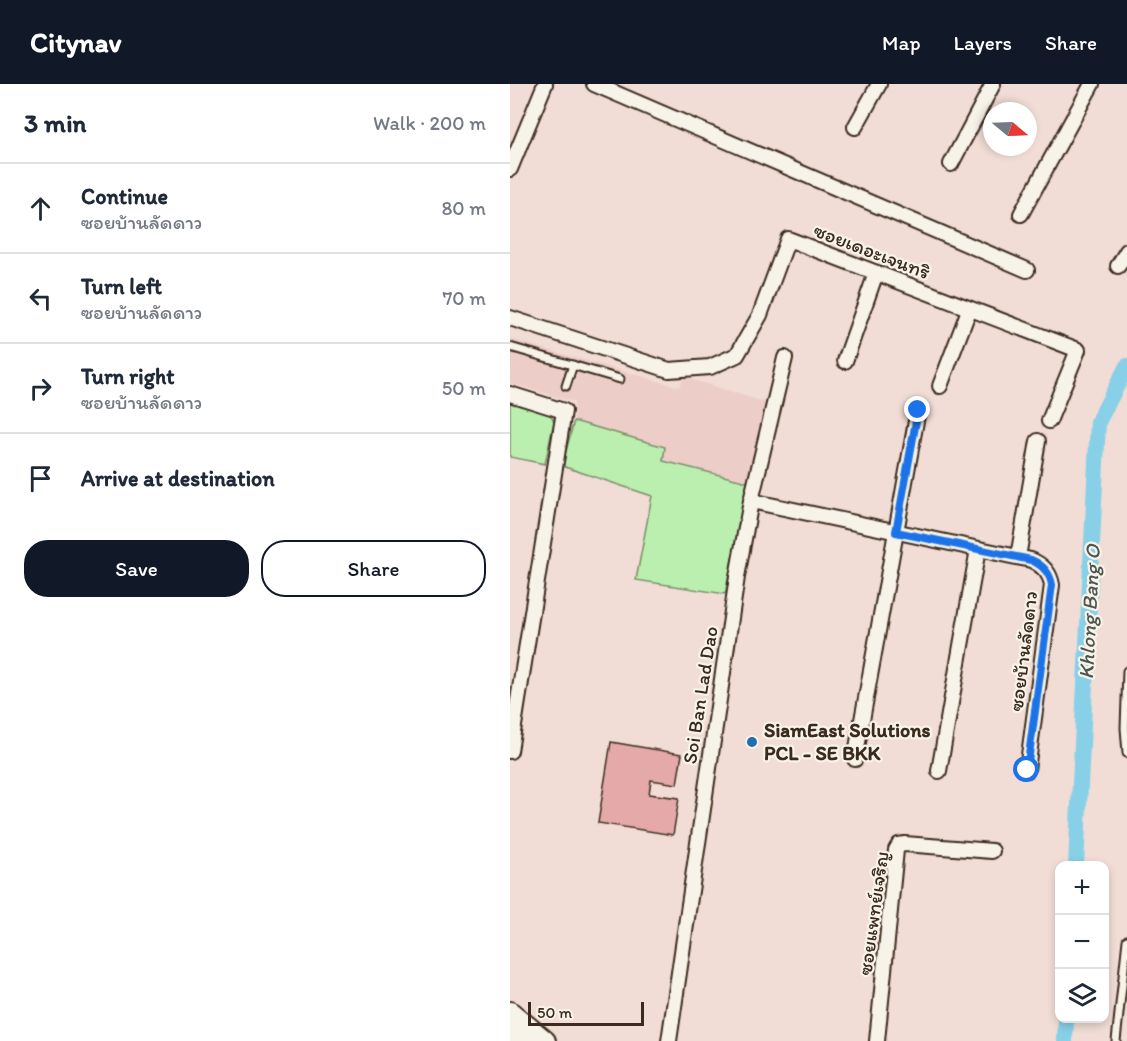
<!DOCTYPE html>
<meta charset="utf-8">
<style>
:root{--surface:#fff;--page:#f6f6f7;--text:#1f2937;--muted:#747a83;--line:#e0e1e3;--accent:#111827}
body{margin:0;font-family:Itim,"Playpen Sans Thai",sans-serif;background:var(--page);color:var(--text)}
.controls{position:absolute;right:18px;bottom:18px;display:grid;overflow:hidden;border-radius:12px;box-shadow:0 3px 9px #0003}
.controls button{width:54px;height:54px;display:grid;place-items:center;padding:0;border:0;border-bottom:2px solid var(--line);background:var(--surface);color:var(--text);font:30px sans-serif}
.compass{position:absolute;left:473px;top:18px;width:54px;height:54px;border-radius:50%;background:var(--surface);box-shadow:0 3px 9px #0003;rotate:109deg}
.scale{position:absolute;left:18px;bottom:15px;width:116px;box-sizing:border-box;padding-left:6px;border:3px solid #3b2a1e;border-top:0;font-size:16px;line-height:21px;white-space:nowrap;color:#3b2a1e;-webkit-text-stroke:4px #f7f3e8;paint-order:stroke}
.stop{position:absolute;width:18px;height:18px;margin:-14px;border:4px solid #1a73e8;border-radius:50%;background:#fff}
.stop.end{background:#1a73e8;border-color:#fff;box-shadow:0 2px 6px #0008}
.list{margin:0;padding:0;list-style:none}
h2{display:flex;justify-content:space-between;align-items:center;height:78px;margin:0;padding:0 24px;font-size:26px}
h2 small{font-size:20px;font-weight:400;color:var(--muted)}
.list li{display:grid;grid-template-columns:39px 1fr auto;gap:18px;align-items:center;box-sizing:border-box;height:90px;padding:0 24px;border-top:2px solid var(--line)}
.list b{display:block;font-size:22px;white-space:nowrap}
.list p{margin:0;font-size:20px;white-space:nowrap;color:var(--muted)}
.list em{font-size:20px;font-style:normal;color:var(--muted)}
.actions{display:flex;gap:12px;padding:18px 24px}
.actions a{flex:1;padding:14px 0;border:2px solid var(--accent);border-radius:24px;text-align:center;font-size:21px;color:var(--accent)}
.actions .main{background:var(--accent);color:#fff}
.icon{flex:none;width:33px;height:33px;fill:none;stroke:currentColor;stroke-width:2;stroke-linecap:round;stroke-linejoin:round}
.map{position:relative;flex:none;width:617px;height:957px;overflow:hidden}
header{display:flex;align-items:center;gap:36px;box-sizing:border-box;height:84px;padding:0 30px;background:var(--accent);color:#fff}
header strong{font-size:28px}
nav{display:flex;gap:33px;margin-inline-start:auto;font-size:21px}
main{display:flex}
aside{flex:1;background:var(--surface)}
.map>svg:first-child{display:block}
.built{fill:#edcdc8}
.green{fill:#baefb0;stroke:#7a8c67;stroke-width:1.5}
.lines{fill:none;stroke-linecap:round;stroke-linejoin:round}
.canal{stroke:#87d0e8;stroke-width:16}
.building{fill:#e4a9a8;stroke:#3b2a1e;stroke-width:1.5}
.lane-casing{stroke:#3b2a1e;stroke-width:11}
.street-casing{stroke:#3b2a1e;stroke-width:18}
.secondary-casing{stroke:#3b2a1e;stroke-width:24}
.highway-casing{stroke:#3b2a1e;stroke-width:30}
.lane{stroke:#f7f3e8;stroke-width:7}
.street{stroke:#f7f3e8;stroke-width:14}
.secondary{stroke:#f7f3e8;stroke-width:20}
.highway{stroke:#f7f3e8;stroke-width:26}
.route{stroke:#1a73e8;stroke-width:8}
.poi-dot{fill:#1f6fb2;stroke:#f7f3e8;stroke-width:2}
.labels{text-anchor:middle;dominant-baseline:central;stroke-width:4.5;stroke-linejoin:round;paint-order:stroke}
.street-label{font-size:20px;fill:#3b2a1e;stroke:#f7f3e8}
.poi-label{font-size:20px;font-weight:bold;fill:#3b2a1e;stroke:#f7f3e8;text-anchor:start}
.water-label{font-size:21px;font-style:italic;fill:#4e5450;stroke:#f7f3e8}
</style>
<header>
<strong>Citynav</strong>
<nav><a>Map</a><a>Layers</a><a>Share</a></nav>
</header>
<main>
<aside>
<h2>3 min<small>Walk · 200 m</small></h2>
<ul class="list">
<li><svg class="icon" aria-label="ahead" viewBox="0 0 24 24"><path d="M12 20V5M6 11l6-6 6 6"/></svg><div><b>Continue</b><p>ซอยบ้านลัดดาว</p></div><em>80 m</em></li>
<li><svg class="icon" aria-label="left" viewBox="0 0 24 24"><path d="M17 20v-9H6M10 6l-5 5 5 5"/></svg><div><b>Turn left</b><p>ซอยบ้านลัดดาว</p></div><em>70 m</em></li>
<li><svg class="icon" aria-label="right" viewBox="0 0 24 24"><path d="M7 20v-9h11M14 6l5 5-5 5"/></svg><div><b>Turn right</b><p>ซอยบ้านลัดดาว</p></div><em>50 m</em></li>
<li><svg class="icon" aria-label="arrive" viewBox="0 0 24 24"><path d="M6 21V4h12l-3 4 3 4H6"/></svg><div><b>Arrive at destination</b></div></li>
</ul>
<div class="actions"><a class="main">Save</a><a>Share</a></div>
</aside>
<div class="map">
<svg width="617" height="957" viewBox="0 0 617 957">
<rect width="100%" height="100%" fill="#f1ddd5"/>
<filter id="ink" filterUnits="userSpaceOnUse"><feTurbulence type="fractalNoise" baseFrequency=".0167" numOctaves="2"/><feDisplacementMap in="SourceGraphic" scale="12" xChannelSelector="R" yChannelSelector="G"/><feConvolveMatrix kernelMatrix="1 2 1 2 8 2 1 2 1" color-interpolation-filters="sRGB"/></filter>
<g filter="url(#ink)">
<polygon class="built" points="0,255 169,303 174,293 257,319 238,398 152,377 154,363 64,337 64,318 0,299"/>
<g class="green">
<polygon points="0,319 40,330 44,337 35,380 0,373"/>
<polygon points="64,337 155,363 153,377 238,398 215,510 126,496 142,412 52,382"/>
</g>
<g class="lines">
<g class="canal">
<polyline points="566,782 588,338 617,282"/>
<polyline points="555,957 556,934"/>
</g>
</g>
<polygon class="building" points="101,658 172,670 167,700 141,696 139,710 169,714 163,751 88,739"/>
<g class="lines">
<defs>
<g id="lane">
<polyline points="0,263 110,295"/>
<polyline points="56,302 63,281"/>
<polyline points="617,587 615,644 617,669"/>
<polyline points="606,957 617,856"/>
</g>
<g id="street">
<polyline points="84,0 517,186"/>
<polyline points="345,43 369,0"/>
<polyline points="441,80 483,0"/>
<polyline points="0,85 35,0"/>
<polyline points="511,130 582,0"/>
<polyline points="608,182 617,167"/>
<polyline points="0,234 159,286 200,283 227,271 250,231 278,155 568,266 539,337"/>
<polyline points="335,277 366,189"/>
<polyline points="430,302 459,226"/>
<polyline points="0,310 54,327 0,667"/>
<path d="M241 417 521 476C533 481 540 489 542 501L517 686"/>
<polyline points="508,473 528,357"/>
<polyline points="345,675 408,326"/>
<polyline points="429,687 468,465"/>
<polyline points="159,957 227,493 241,417 275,274"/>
<polyline points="367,957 386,766 389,761 395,760 482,767"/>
</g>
<polyline id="secondary" points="0,928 35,957"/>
<polyline id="highway" points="0,953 8,957"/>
</defs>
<use href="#lane" class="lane-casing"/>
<use href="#street" class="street-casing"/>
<use href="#secondary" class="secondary-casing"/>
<use href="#highway" class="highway-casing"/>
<use href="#lane" class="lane"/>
<use href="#street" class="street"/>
<use href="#secondary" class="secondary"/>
<use href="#highway" class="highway"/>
</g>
</g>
<g class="lines" filter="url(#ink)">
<path class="route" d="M408 326 386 448 521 476C533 481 540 489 542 501L517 686"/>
</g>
<circle class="poi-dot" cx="242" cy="658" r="6"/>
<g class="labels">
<g class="street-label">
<text transform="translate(362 167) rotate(21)">ซอยเดอะเจนทริ</text>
<text transform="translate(513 567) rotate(-83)">ซอยบ้านลัดดาว</text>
<text transform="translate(190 611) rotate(-81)">Soi Ban Lad Dao</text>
<text transform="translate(363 829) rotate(-82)">ซอยแพทย์เจริญ</text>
</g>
<g class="poi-label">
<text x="254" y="646">SiamEast Solutions<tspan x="254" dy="23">PCL - SE BKK</tspan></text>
</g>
<g class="water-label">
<text transform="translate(579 528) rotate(-87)">Khlong Bang O</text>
</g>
</g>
</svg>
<div class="controls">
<button>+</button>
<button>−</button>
<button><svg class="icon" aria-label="layers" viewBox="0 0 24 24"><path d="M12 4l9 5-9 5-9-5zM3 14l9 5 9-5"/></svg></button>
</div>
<svg class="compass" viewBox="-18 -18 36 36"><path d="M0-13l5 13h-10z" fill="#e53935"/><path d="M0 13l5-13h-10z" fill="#747a83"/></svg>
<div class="scale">50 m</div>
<div class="stop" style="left:517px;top:686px"></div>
<div class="stop end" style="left:408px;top:326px"></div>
</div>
</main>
